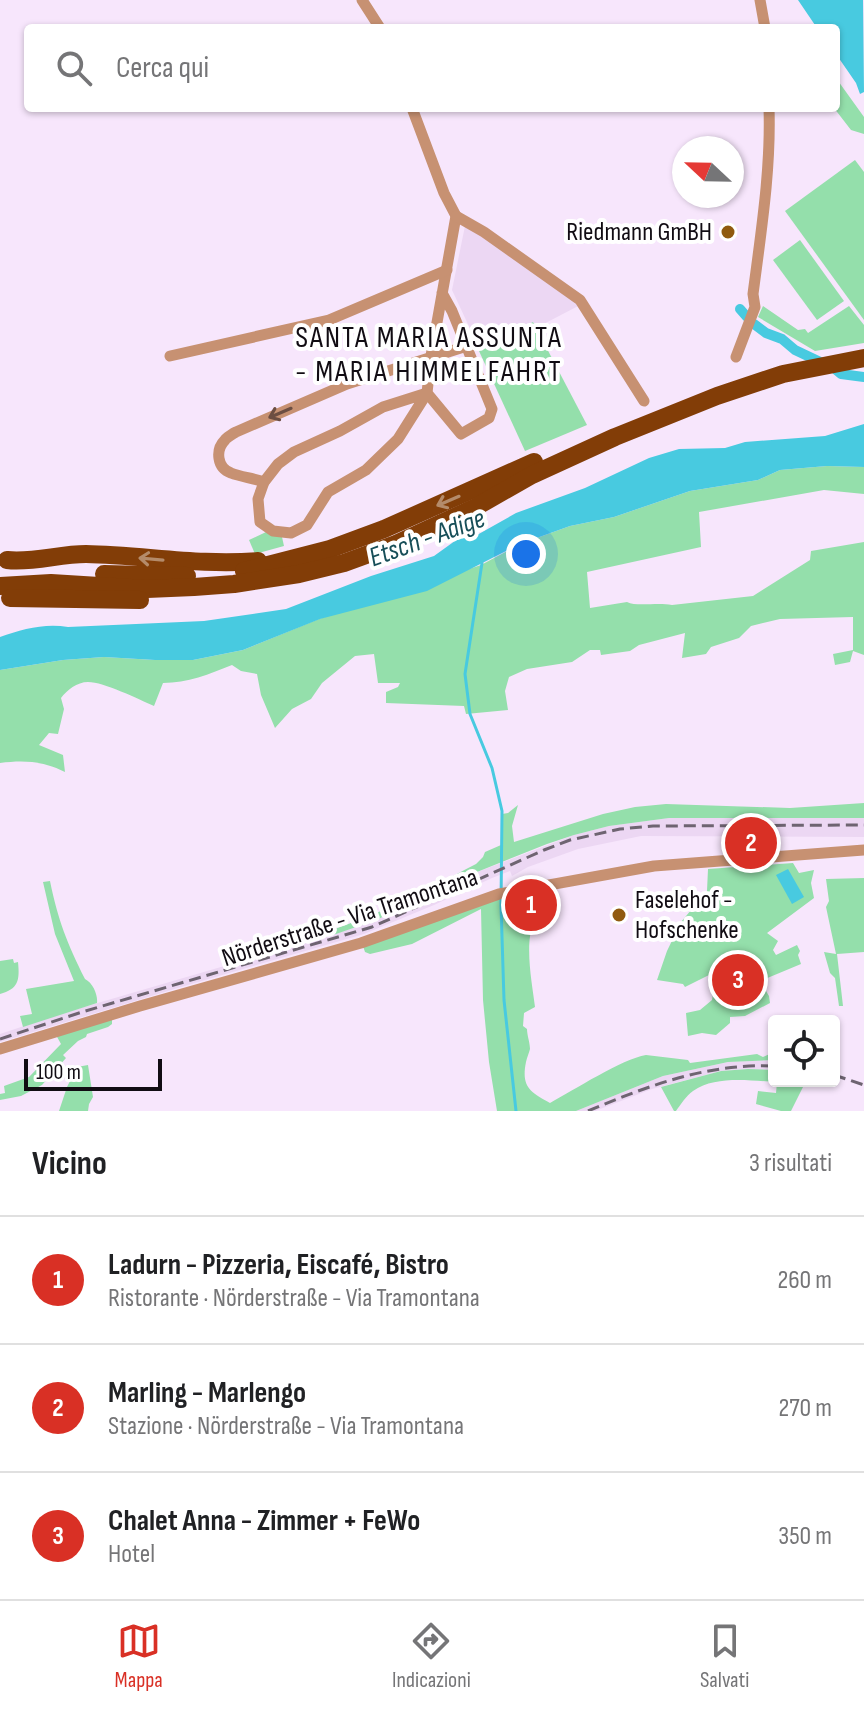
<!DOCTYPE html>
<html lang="it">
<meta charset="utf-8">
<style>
:root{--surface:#fff;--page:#f2f2f2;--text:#202124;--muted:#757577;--line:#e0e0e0;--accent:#d93025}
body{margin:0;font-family:"Sofia Sans Condensed",sans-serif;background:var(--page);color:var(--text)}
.controls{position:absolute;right:24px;bottom:24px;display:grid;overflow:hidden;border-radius:8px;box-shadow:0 2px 6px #0004}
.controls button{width:72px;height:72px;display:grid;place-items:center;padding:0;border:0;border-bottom:2px solid var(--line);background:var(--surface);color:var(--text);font:40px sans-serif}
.compass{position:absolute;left:672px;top:136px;width:72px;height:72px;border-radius:50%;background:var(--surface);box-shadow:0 2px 6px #0004;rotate:292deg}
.scale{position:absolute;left:24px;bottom:20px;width:138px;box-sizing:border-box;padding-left:8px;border:4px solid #110c13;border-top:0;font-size:22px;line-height:28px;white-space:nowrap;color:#110c13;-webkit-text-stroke:6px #fff;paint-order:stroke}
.you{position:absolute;left:526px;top:554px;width:28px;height:28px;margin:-20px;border:6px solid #fff;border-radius:50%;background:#1a73e8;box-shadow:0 0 0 12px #1a73e833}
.badge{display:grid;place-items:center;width:52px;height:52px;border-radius:50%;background:var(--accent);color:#fff;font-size:26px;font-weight:700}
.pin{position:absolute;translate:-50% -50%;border:4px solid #fff;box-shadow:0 2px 8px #0006}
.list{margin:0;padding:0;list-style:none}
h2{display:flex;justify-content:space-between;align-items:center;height:104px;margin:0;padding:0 32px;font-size:34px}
h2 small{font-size:26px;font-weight:400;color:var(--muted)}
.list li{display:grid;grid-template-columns:52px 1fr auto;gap:24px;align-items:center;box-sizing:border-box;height:128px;padding:0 32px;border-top:2px solid var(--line)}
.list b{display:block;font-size:30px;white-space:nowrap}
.list p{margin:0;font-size:26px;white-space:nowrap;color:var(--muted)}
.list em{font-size:26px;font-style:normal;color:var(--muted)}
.icon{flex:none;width:44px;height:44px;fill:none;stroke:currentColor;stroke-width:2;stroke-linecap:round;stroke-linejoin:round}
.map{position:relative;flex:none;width:864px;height:1111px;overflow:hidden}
.search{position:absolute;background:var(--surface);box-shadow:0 2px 6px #0004;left:24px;right:24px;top:24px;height:88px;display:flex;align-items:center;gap:20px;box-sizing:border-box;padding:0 28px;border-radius:8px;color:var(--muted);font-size:30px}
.sheet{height:488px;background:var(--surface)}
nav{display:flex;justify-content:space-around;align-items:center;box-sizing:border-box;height:112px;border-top:2px solid var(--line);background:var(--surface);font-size:22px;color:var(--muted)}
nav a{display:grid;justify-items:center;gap:4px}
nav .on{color:var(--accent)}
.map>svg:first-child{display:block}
.built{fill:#ecd7f3}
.green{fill:#94dfab}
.water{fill:#48cae0}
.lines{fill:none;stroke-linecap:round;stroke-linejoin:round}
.stream{stroke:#48cae0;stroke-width:3}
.canal{stroke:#48cae0;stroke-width:10}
.minor{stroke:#c79172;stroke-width:11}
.trunk{stroke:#823d07;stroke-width:18}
.rail{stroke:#6e6471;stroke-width:3;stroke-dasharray:12 6;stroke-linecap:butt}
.oneway{stroke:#6c4e42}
.oneway2{stroke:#b48b6a}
.poi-dot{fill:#905a0f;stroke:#fff;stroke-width:3}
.labels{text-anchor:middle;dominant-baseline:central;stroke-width:8;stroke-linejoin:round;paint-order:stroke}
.poi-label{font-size:26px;fill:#110c13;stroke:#fff;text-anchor:end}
.street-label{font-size:26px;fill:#110c13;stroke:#fff}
.water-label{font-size:28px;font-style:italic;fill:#174e58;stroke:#fff}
.quarter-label{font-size:30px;letter-spacing:2px;fill:#110c13;stroke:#fff}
</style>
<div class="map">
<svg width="864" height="1111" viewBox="0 0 864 1111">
<rect width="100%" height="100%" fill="#f7e6fc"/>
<g class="built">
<polygon points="466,221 582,304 536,328 533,322 480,350 452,290"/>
<polygon points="669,818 864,818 864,837 641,836 578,849 528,867 512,876 510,871 492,878 434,905 364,934 181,987 0,1042 0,1034 60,1014 337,933 376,920 425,898 467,876 574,835 609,826"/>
<polygon points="774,1060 774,1070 748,1069 721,1071 652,1089 595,1111 576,1111 663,1076 728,1062"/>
</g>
<g class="green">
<polygon points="836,78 864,117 864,134 851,130 834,108 836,108"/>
<polygon points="855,160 864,172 864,320 785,211"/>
<polygon points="800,240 844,301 817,320 773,260"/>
<polygon points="763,306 798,330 805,329 808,333 849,306 864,325 864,343 815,351 758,317"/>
<polygon points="533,322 587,425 525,451 479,351"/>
<path d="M827 466 864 467V494L824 490 699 512 701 547 587 572 590 608 627 602C637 607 657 602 672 605L753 596 810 560 811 551 864 542V655L853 651 850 662 835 665 833 654 853 650V617L780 619 751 626 739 638 711 647 706 654 682 658 685 633 639 645 630 651 601 655 600 650H590L572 662 527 669 509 677 505 691 508 710 466 714 464 706 386 703V692L398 687 400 683H378L374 654 355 656 322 683 311 699 292 709 275 728 261 695 257 674 241 671 232 665C210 674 187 683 163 683L154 706C138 699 104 682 88 682 77 682 67 690 61 698L64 709 58 734 49 733 39 745 63 755 65 772C43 761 24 760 0 763V670L63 660 104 657 155 660H193L243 650 319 619 481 565 520 544 570 526 614 517 690 491 758 480 780 470Z"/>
<polygon points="266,532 282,537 284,546 255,554 249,540"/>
<path d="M864 803V818H669L609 826 574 835 547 844 467 876 425 898 376 920 336 934 291 946 293 942 298 940C361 924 419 894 476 864L483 857 485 852 501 845 502 814 508 813 518 805 512 826 514 842 603 814 635 807 666 804 790 808Z"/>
<polygon points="793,863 799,873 814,870 811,883 814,898 767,933 778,941 773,950 776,955 797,945 800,951 798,955 801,964 760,981 769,996 770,1003 745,1016 730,1017 730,1023 716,1035 702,1033 688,1036 686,1013 700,1010 712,1000 713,994 709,975 685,987 683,984 657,980 667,951 681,922 707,891 708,869"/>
<polygon points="864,878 864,952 837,954 843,1006 839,1006 835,978 830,973 824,952 836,954 826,907 829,901 826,879"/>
<path d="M50 881C58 920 67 943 85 979 93 983 98 995 97 1003L23 1027 20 1016 32 1014 26 989 74 981 55 934 43 882Z"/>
<path d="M509 897 512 899 515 916 531 915 536 912 538 915C522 935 532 982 535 1007L524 1013 523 1026 527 1029C527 1035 530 1043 530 1049 529 1053 527 1057 526 1062 521 1087 530 1092 550 1103 574 1090 622 1059 646 1055L688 1060 690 1063 757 1054 763 1057 774 1052V1060L728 1062 663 1076 576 1111H497L489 1062 483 1000 481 909 412 944 370 954 365 952 363 946 481 902Z"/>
<path d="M13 959 14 963 18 962C20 981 18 989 0 994V961Z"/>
<polygon points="112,1019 112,1024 108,1027 87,1034 86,1037 78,1041 63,1055 66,1058 42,1085 21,1096 0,1100 0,1094 5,1093 4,1086 29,1077 61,1044 56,1035"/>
<polygon points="88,1065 93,1097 89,1104 88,1111 59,1111 67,1087 77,1067"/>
<path d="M748 1069 774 1070V1081H806L791 1111H781L756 1104 758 1091 776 1093 777 1082C751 1081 716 1075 693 1091 686 1096 681 1104 676 1111H674L661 1087 721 1071Z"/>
</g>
<g class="water">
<polygon points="798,0 863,0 864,92 860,94 856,83 836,54 836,28 817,28"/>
<path d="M864 424V467L827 466 780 470 758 480 690 491 614 517 570 526 520 544 427 591 320 619 243 650 193 660H155L104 657 63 660 0 670V637C22 629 45 623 68 627L204 621 286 609 371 576 434 556 459 538 477 535 516 513 585 488 649 458 679 449 725 448 745 442 825 436Z"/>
<polygon points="788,869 804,897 792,904 776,875"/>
</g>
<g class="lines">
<polyline class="stream" points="482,563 465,674 470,714 492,768 502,811 501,905 504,1000 516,1111"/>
<g class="canal">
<polyline points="740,309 747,317"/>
<polyline points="754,324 766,333 782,339 795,350 835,369 841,374 864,377"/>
</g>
<g class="minor">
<polyline points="362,0 380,28"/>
<polyline points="760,0 765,28"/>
<polyline points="412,108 444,193 456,216 431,356 427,393 461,434 489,418 492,409 452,311 442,293"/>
<polyline points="456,216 484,232 580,300 644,401"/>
<polyline points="170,356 329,320 447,270"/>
<path d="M736 357 755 307 753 294C761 232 771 170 769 108"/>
<polygon points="427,393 398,439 366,470 328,492 307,525 291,533 273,531 260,522 258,499 264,482 278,464 294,452 340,431 383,407"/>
<path d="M264 482C253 478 241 477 231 473 217 468 215 450 225 440 226 438 234 433 236 432L347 384 467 346"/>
<polyline points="0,1049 140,1006 361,943 499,894 654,866 864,850"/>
</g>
<g class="trunk">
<path d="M7 560C33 563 59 554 86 554 144 555 200 566 258 561"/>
<polyline points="244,571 330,549 384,529 534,462"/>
<polyline points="104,574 187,576"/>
<polyline points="0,586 51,583 147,589 194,587 234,584 299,574 344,563 396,544 474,508 532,475 615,437 717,396 783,374 864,358"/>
<polyline points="10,598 140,600"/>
</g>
<g class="rail">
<polyline points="0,1039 82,1012 372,927 544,850 570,840 620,829 653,826 864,825"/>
<polyline points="834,1075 864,1085"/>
<path d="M588 1111C647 1086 708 1063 774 1066"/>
</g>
</g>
<defs><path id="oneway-shaft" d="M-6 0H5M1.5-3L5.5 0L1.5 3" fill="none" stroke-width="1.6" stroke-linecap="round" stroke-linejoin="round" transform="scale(2)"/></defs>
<use class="oneway" href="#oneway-shaft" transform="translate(280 413) rotate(157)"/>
<g class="oneway2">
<use href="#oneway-shaft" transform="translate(448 501) rotate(157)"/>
<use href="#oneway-shaft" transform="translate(151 559) rotate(-175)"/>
</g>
<g class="poi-dot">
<circle cx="728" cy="232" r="8"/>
<circle cx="619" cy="915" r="8"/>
</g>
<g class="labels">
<g class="poi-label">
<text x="712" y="232">Riedmann GmBH</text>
<text x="635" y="900" text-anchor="start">Faselehof -<tspan x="635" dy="30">Hofschenke</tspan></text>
</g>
<g class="street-label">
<text transform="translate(350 918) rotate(-18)">Nörderstraße - Via Tramontana</text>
</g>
<g class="water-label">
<text transform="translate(427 538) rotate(-20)">Etsch - Adige</text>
</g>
<g class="quarter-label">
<text x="429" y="338">SANTA MARIA ASSUNTA<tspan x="429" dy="34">- MARIA HIMMELFAHRT</tspan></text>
</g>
</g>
</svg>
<div class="controls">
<button><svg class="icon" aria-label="locate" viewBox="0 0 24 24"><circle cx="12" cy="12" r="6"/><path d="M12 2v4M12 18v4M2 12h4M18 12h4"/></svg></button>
</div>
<svg class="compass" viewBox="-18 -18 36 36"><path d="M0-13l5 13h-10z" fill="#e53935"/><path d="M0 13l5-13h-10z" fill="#757577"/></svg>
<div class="scale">100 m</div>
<div class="you"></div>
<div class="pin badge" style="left:531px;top:905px">1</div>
<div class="pin badge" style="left:751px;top:843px">2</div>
<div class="pin badge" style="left:738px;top:980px">3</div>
<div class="search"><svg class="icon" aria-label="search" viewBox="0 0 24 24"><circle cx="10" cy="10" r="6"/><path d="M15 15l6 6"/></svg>Cerca qui</div>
</div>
<section class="sheet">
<h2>Vicino<small>3 risultati</small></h2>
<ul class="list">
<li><span class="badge">1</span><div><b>Ladurn - Pizzeria, Eiscafé, Bistro</b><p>Ristorante · Nörderstraße - Via Tramontana</p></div><em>260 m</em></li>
<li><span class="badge">2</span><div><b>Marling - Marlengo</b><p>Stazione · Nörderstraße - Via Tramontana</p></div><em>270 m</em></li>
<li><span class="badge">3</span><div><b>Chalet Anna - Zimmer + FeWo</b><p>Hotel</p></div><em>350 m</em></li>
</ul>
</section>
<nav>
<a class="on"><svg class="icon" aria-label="map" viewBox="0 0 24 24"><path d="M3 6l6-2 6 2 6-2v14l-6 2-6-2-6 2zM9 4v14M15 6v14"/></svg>Mappa</a>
<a><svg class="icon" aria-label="directions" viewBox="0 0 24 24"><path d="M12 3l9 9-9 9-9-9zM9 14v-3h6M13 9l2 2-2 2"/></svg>Indicazioni</a>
<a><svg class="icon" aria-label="saved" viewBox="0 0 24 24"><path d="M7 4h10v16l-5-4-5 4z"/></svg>Salvati</a>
</nav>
